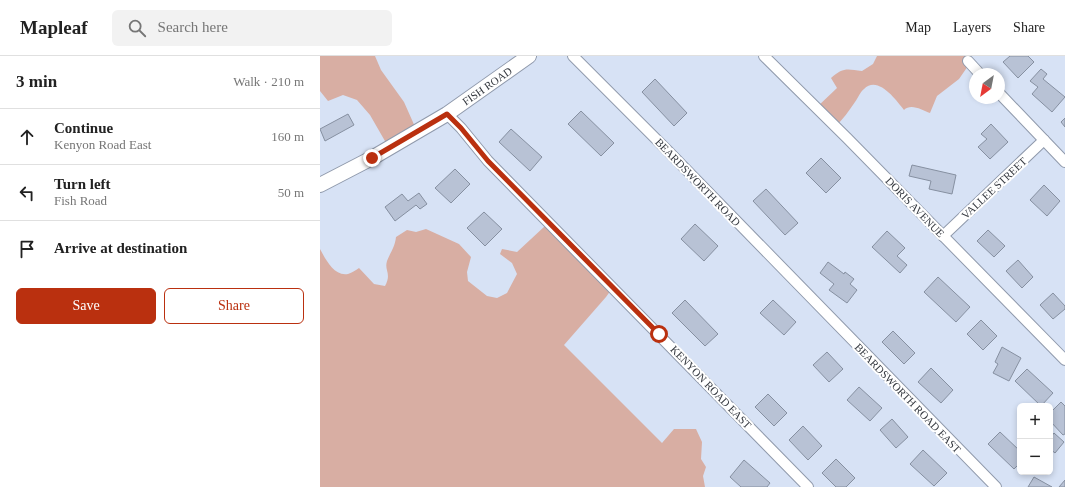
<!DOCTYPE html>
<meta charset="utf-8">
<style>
:root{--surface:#fff;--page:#f2f2f2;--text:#222;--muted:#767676;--line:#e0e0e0;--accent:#ba300f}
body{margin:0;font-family:Georgia,serif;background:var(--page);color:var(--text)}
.controls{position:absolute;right:12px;bottom:12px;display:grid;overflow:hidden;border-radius:6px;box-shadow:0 2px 6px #0003}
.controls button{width:36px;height:36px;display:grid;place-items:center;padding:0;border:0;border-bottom:1px solid var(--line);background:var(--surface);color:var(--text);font:20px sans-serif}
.compass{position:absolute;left:649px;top:12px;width:36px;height:36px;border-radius:50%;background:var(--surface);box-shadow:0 2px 6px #0003;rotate:212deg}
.stop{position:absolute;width:12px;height:12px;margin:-9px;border:3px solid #ba300f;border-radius:50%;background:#fff}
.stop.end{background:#ba300f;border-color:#fff;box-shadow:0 1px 4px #0008}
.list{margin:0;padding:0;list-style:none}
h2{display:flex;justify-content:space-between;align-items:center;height:52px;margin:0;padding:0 16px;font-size:17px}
h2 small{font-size:13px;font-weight:400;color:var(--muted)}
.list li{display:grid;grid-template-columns:26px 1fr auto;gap:12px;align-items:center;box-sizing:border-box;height:56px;padding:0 16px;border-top:1px solid var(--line)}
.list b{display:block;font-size:15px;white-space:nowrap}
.list p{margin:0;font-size:13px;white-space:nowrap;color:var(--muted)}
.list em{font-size:13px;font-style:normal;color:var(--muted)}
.actions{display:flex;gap:8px;padding:12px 16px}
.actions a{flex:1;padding:9px 0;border:1px solid var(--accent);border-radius:6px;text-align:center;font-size:14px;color:var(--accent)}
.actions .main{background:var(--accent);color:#fff}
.icon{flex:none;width:22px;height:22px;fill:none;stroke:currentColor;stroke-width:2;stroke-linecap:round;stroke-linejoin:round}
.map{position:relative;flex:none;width:745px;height:431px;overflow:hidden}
header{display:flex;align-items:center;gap:24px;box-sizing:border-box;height:56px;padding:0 20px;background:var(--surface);border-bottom:1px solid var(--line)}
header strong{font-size:19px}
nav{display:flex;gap:22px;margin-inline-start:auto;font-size:14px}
.search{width:280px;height:36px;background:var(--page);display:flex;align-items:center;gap:10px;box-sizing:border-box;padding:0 14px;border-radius:6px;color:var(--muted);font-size:15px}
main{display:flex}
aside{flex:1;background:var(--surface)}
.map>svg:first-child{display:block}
.green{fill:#d8aea3}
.building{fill:#b8c2d5;stroke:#8690a1}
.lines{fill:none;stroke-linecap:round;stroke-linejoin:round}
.street-casing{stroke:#909aac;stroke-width:12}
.secondary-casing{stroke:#909aac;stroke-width:16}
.street{stroke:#fff;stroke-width:10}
.secondary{stroke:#fff;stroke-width:14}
.route{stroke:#ba300f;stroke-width:5}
.labels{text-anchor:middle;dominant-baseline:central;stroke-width:4;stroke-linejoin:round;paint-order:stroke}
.street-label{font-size:11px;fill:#363a41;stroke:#fff}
</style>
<header>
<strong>Mapleaf</strong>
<div class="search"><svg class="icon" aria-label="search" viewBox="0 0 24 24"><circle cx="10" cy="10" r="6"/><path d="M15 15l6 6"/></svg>Search here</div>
<nav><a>Map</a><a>Layers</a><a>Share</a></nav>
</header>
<main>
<aside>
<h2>3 min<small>Walk · 210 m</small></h2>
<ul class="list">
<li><svg class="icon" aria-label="ahead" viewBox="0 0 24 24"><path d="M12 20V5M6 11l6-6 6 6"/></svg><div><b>Continue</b><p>Kenyon Road East</p></div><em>160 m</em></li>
<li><svg class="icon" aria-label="left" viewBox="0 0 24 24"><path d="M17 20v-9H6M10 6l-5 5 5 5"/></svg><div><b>Turn left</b><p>Fish Road</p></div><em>50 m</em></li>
<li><svg class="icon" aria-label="arrive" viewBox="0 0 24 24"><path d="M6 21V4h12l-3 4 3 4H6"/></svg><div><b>Arrive at destination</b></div></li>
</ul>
<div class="actions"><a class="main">Save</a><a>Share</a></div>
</aside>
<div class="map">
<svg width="745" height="431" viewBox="0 0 745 431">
<rect width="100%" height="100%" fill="#d7e2f5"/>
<g class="green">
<polygon points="0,0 55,0 61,14 84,46 96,73 69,92 50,59 37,44 23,39 8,45 0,35"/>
<path d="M557 0H645L648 10 639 23 617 40 610 57C602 54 591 47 584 54 576 44 558 19 544 33 540 36 538 42 535 46 529 55 523 63 515 71L496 52 517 32 511 22C523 11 527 13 542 15L553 8Z"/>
<path d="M225 170 291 234 286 241 244 289 342 387 354 373H376L382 386 381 403 386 411 383 420 385 431H0V193C5 202 14 221 28 218 31 217 36 214 39 212L54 228 65 230C72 217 64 215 67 205 70 197 75 191 76 181L87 174 96 176 106 173 139 188 151 201 147 216 148 225 167 240 177 242 187 237 197 218 192 207 180 198 182 193 197 196Z"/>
</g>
<g class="building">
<polygon points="690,0 708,0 714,6 698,22 683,6"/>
<polygon points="721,13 727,18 723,23 745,41 732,56 712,38 718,31 710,25"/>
<polygon points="335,23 367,57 354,70 322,36"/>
<polygon points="261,55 294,87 281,100 248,68"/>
<polygon points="28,58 34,69 5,85 0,73"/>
<polygon points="745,62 745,71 741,66"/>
<polygon points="671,68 688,86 670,103 658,91 667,83 661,78"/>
<polygon points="191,73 222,101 210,115 179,86"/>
<polygon points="501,102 521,122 506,137 486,117"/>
<polygon points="592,109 636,119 632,138 609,133 611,125 589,120"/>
<polygon points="135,113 150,128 131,147 115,132"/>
<polygon points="724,129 740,145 727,160 710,144"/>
<polygon points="446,133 478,167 465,179 433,145"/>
<polygon points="99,137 107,148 100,153 96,149 75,165 65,151 82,138 88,145"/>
<polygon points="164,156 182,173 165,190 147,172"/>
<polygon points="375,168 398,190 384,205 361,183"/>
<polygon points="668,174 685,190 674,201 657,185"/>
<polygon points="567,175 585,192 577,200 587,209 580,217 552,191"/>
<polygon points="698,204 713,221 702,232 686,215"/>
<polygon points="508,206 524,218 525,216 534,223 530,228 537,234 527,247 509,234 514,228 500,217"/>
<polygon points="618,221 650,251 636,266 604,236"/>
<polygon points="733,237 745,250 745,253 733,263 720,249"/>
<polygon points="365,244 398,278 385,290 352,257"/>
<polygon points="453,244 476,266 464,279 440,257"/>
<polygon points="661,264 677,280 663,294 647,278"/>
<polygon points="573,275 595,297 584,308 562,286"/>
<polygon points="682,291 701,302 689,325 673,317 678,308 675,306"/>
<polygon points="507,296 523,313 509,326 493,309"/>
<polygon points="611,312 633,334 621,347 598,326"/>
<polygon points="707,313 733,337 721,350 695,325"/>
<polygon points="539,331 562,352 550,365 527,344"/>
<polygon points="448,338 467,357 454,370 435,351"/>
<polygon points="741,346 745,350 745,378 743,379 730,365 730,357"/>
<polygon points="572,363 588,381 576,392 560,374"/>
<polygon points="483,370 502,390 488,404 469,384"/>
<polygon points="680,376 700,395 700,407 694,413 668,388"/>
<polygon points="734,377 744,386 735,397 730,393 730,382"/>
<polygon points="603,394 627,417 614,430 590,408"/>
<polygon points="516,403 535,422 526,431 516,431 502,417"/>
<polygon points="424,404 450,427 447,431 421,431 410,421"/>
<polygon points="714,421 732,431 708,431"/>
<polygon points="745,424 745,431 739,431"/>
</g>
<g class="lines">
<defs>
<g id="street">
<polyline points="253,0 350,97 676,431"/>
<polyline points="444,0 527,82 745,304"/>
<polyline points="648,5 660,18"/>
<polyline points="679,37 745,106"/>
<polyline points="127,58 141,72 168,105 488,431"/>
<polyline points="623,180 724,84"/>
</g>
<polyline id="secondary" points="0,129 52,102 127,58 209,0"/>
</defs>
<use href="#street" class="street-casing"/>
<use href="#secondary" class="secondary-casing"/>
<use href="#street" class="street"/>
<use href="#secondary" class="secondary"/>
</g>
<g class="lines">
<polyline class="route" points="52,102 127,58 141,72 168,105 339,278"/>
</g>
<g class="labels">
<g class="street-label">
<text transform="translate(167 30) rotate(-35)">FISH ROAD</text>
<text transform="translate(378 126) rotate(46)">BEARDSWORTH ROAD</text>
<text transform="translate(674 132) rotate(-43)">VALLEE STREET</text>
<text transform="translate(595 151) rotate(46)">DORIS AVENUE</text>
<text transform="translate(391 331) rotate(46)">KENYON ROAD EAST</text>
<text transform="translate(588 342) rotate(46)">BEARDSWORTH ROAD EAST</text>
</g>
</g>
</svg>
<div class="controls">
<button>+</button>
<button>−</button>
</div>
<svg class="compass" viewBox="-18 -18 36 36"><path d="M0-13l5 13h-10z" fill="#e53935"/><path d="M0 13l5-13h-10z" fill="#767676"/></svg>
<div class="stop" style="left:339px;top:278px"></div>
<div class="stop end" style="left:52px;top:102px"></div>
</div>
</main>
